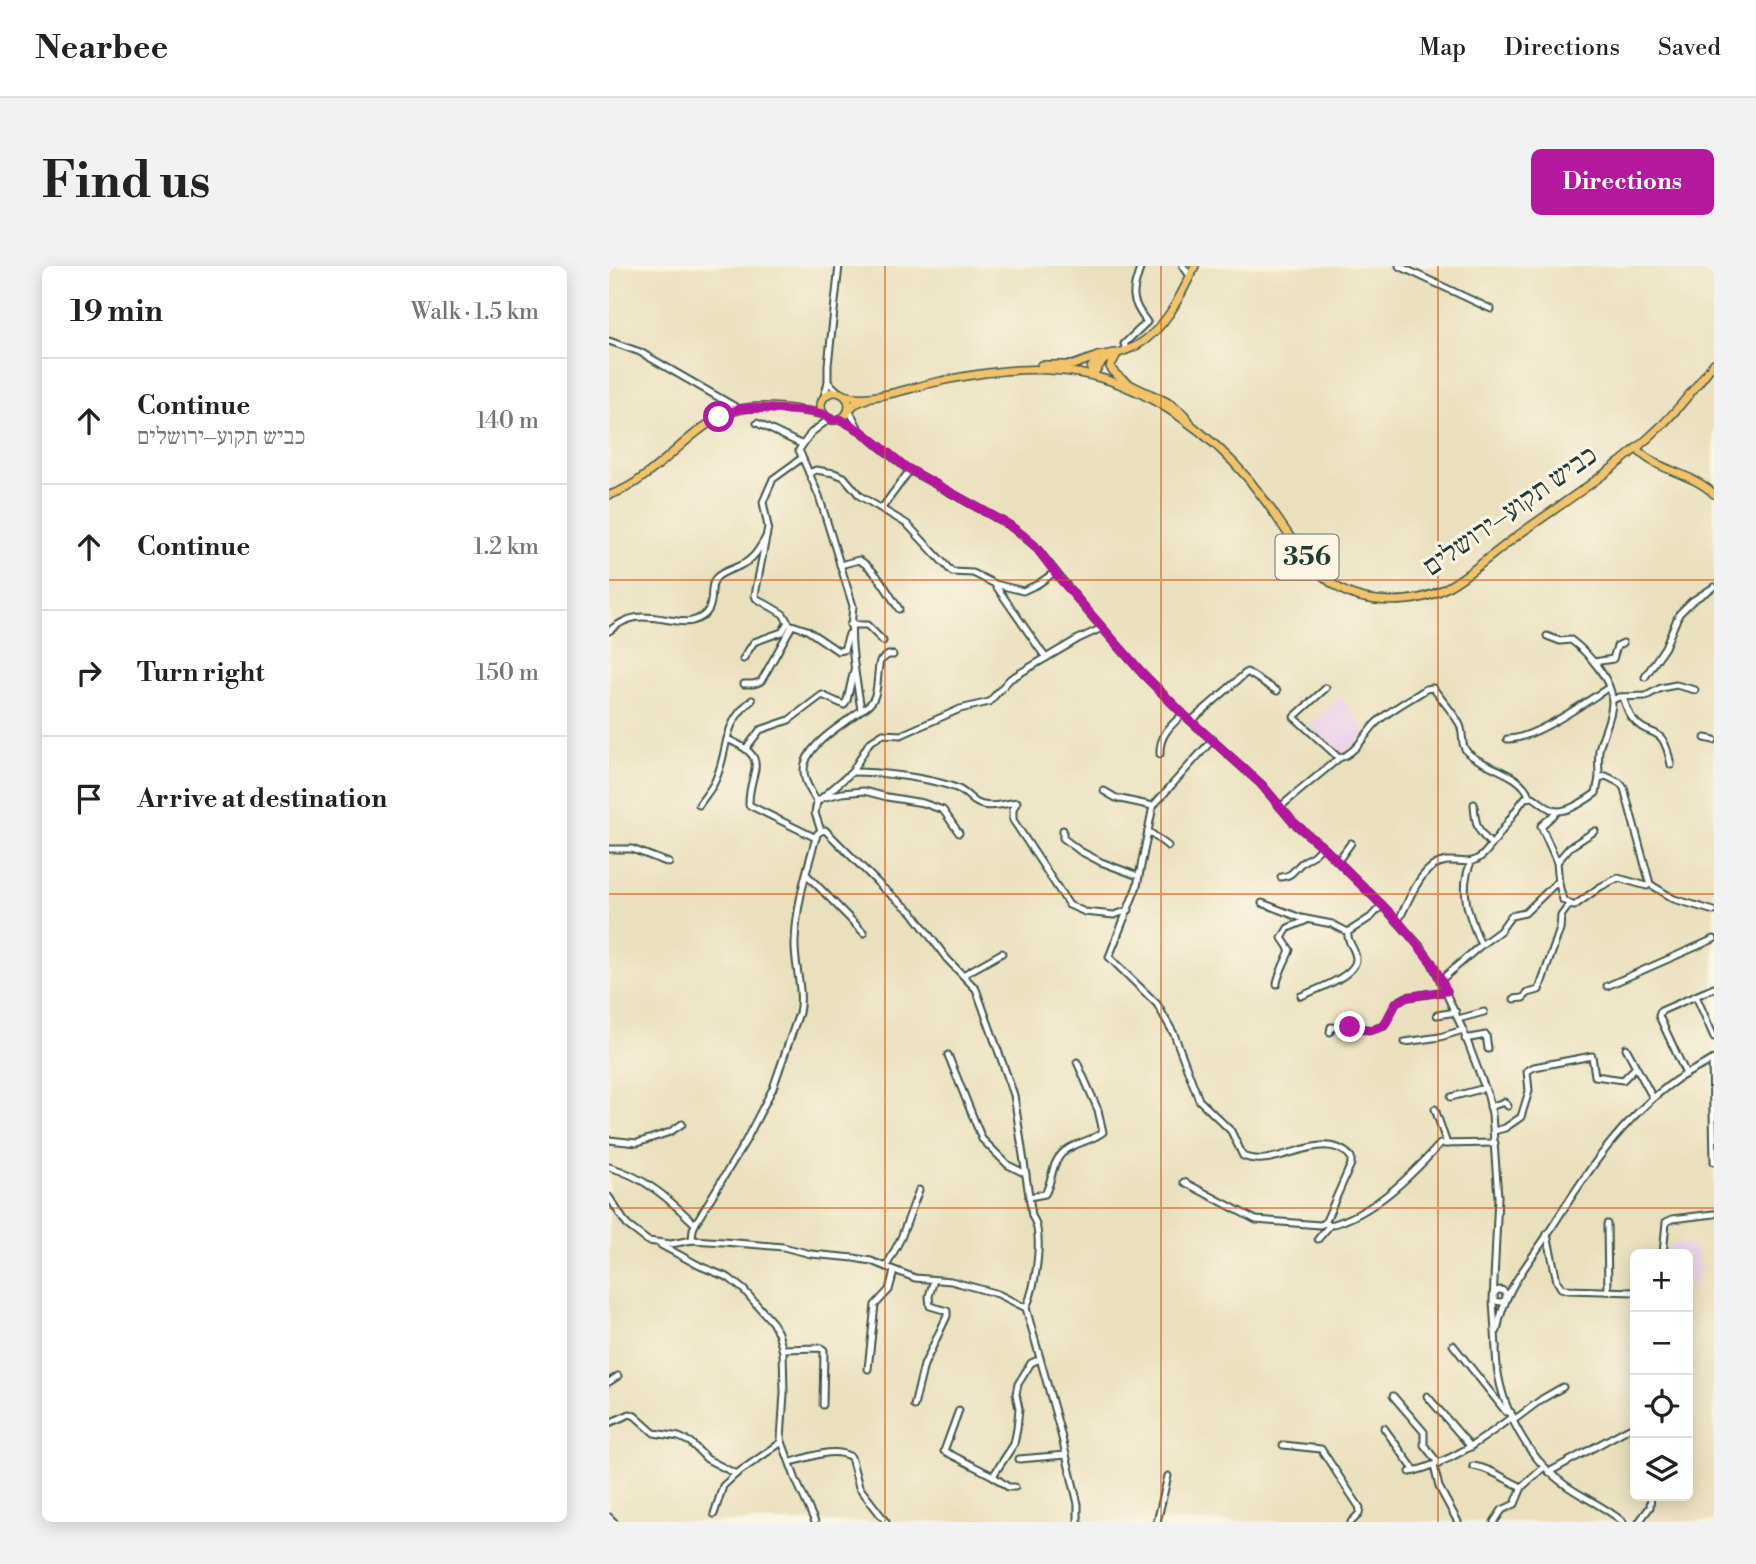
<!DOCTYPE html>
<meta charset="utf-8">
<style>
:root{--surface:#fff;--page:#f2f2f2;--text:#222;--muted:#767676;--line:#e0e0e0;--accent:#b5179e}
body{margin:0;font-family:"Libre Bodoni","Frank Ruhl Libre",serif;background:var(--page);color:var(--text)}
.controls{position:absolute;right:21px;bottom:21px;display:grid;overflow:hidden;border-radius:10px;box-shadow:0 4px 18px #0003}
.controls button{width:63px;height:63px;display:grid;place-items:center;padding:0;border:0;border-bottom:2px solid var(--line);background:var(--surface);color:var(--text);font:35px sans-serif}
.stop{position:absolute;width:21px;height:21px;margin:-16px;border:5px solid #b5179e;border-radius:50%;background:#fff}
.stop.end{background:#b5179e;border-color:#fff;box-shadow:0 2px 7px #0008}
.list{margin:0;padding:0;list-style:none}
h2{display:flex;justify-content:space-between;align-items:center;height:91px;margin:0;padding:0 28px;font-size:30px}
h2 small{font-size:23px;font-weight:400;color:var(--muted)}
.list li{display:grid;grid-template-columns:46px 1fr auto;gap:21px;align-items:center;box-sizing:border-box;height:126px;padding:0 28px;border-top:2px solid var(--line)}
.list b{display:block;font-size:26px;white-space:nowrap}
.list p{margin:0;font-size:23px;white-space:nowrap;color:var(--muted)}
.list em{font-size:23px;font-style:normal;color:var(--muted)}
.icon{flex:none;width:38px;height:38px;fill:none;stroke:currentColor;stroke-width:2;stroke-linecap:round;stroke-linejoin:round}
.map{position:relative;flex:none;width:1105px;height:1256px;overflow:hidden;border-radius:10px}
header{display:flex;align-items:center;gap:42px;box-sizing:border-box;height:98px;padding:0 35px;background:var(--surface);border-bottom:2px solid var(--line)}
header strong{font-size:33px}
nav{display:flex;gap:38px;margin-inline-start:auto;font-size:24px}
.intro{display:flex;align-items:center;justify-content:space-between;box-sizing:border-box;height:168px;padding:0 42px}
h1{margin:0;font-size:49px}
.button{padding:18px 32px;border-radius:10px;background:var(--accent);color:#fff;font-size:24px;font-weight:700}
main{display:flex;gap:42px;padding:0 42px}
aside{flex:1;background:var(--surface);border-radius:10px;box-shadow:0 4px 18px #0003}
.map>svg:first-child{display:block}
.built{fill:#ebd1eb}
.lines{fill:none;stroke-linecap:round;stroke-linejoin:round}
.minor-casing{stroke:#3d5549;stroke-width:9}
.major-casing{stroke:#3d5549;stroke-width:10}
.minor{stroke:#fff;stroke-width:5}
.major{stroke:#f1c36a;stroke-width:7}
.route{stroke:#b5179e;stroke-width:9}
.grid{fill:none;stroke:#d45610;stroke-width:2;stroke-opacity:0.55}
.labels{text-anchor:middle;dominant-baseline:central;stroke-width:6;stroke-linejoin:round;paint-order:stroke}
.shield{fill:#fcf5e5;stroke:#617469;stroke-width:2}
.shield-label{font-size:26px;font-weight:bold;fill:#1f3d34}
.street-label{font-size:28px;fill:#1f3d34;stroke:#fcf5e5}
</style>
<header>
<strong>Nearbee</strong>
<nav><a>Map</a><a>Directions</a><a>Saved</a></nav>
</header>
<div class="intro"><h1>Find us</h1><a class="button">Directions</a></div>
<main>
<aside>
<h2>19 min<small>Walk · 1.5 km</small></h2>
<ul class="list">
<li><svg class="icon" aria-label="ahead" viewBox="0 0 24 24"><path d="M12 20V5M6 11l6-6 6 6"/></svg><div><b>Continue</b><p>כביש תקוע–ירושלים</p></div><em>140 m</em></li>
<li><svg class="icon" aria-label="ahead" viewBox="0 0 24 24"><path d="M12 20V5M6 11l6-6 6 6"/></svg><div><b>Continue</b></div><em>1.2 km</em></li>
<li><svg class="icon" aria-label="right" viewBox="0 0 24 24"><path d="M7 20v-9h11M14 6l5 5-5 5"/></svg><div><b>Turn right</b></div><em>150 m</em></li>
<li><svg class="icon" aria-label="arrive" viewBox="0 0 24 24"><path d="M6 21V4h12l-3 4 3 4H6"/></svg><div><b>Arrive at destination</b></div></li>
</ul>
</aside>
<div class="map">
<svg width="1105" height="1256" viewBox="0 0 1105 1256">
<rect width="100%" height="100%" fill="#fcf5e5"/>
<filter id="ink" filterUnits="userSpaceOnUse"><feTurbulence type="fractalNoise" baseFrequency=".0143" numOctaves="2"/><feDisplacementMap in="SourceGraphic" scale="14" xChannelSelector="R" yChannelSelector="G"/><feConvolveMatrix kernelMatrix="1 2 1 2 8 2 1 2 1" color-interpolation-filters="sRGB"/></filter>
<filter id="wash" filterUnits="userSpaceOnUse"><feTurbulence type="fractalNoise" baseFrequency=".00686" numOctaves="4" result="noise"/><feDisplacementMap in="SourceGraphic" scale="28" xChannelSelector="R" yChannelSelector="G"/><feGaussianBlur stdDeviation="1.57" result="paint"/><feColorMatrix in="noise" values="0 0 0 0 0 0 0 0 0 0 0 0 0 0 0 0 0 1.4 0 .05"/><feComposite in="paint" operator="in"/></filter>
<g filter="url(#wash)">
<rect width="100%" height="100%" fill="#eae0bd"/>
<g class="built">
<polygon points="731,430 758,466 735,488 702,461"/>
<polygon points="1072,977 1087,984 1092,1006 1079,1027 1079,988 1058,988 1061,979"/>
</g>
</g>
<g filter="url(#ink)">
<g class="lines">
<defs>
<g id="minor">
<polyline points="574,0 581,10"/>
<polyline points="790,0 882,43"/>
<polyline points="0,75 31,86 130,143"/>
<path d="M518 84 515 78 538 56C520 33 523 26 532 0"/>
<polyline points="219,116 231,127"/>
<polyline points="215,131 219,116 219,99 230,0"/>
<polyline points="240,144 250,163"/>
<path d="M220 153 202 167 190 184 210 230 244 340C239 376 247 409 252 444 234 459 194 479 195 506 195 517 203 526 208 536L206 547 212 565 216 564 274 622 303 646 338 693 367 723 405 829 423 950C436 968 426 1022 417 1042"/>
<polyline points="231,153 252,165 297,202 400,259 426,280 480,347 534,408 574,448 652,518 684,556 716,583 773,639 811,680 823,697 854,764 879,830 883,848 889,931 884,1035 887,1081"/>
<polyline points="148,157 192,178"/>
<polyline points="193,192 164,213 154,236 159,261 146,329 147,332 174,348 180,358 198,364 229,385 235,384 240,368"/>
<polyline points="200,207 207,204 225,207 235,211 251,230 298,258 343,306 364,307 386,318 414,325 429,318 446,306"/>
<polyline points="273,242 301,204"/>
<path d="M231 299 250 294C268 304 279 327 290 343"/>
<polyline points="387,320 437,392"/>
<polyline points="241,359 258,359 274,375"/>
<path d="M0 365C22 347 35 350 61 354 69 355 76 357 83 355 113 347 96 322 108 311 114 305 125 303 132 299 145 293 150 283 157 271"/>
<path d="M938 370 951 375 962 374C978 386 1004 414 1003 436 1003 453 993 468 990 484 989 493 990 503 990 512"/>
<polyline points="134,393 145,376 173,366 179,356"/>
<polyline points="985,396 1004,393 1008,380 1014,377"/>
<polyline points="1036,411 1056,381 1070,348 1083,335 1105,321"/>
<path d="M135 418C142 418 146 419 152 415 154 413 178 368 183 360"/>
<polyline points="717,422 685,451 730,492"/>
<path d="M1014 431C1016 437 1019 447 1023 452 1042 476 1053 453 1062 499"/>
<polyline points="1003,434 1010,431 1037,430 1052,422 1067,419 1086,424"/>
<path d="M252 444C273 436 266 412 271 395L279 389H284"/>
<polyline points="582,455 638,406 668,425"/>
<polyline points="1096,472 1105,474"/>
<path d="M118 473C165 493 139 504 140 539L207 572"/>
<path d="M604 473 544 540 528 620 500 691 548 738 565 768 590 834 622 865 634 890C667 905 714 860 742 891V898L716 957"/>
<path d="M898 473C924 474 975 437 999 422"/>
<polyline points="138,481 151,464 180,454 213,429 235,439 238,434 245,404"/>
<path d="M551 488C550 470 561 460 574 448"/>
<path d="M243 506C271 506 322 512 347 522 355 525 359 530 365 535 378 544 393 538 408 536L404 543V554L460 639 476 646 505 649 520 644"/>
<polyline points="495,525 507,532 544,540"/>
<polyline points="213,532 233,527 255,525 278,531 314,537 334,544 350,567"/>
<polyline points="208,536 243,506 260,477 274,468 292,469 351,443 380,436 401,413 469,373 493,362"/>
<path d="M865 538C866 557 868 565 882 578"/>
<path d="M90 539C95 531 102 524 106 515 121 483 111 460 143 434"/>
<path d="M671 541 730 492C746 488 755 470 766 458 780 444 801 434 817 423L824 422C832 433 843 445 850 457 856 467 850 478 859 487 875 502 913 507 920 530"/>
<polyline points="948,546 932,560 948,596 950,618"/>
<polyline points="454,564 454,572 471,585 492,596 529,610"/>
<polyline points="539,565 559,580"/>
<polyline points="0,583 23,583 60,597"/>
<polyline points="729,595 742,577"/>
<path d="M862 596C849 625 860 650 872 679"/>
<polyline points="948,596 961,581 986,565"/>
<polyline points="198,609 255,667"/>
<path d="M672 611C685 610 685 602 695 595 704 590 707 588 713 580"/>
<polyline points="653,637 692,652 723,658 739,666"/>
<path d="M789 655C801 634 811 598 838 595 849 594 860 599 870 592 881 586 905 545 916 532L924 531C930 535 937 542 944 544 956 549 977 534 987 527L990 512 997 510 1011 517 1015 522 1041 618 1065 633 1105 645"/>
<polyline points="354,709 393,687"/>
<polyline points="832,714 872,679 891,665 902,650 916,647 947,617 950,618 954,634 965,640 991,621 1009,612 1038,620 1041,618"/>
<path d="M668 718C668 711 678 692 681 684L673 672 679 662 696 655"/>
<polyline points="998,720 1105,673"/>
<path d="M692 730C706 724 747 710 747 693 747 682 737 676 739 666L762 651 773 639"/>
<polyline points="1087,730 1105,771"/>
<polyline points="905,733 914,732 919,727 930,724 951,663 952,650 960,639"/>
<polyline points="828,749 847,746"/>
<polyline points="849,753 875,746"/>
<polyline points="721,766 722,761 763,764 775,760 787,737 798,731 838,725"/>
<polyline points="856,773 877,769 879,783"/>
<polyline points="796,776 831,771 854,764"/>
<polyline points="1017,782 1044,832"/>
<polyline points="339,789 373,873 399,899 417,908"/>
<polyline points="1103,794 1105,896"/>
<polyline points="1077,808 1050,750 1052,745 1105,722"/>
<polyline points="842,831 876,822"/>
<polyline points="881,841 895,836 899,840"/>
<polyline points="826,843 838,878"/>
<polyline points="885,865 896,862 912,851 920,825 918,805 925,801 983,790 986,810 1014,814 1027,801"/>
<polyline points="0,874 28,877 61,866 73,858"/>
<path d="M0 901C36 911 60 933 86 958"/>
<path d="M575 916 647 954 711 959 716 957 721 959C763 949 802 910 831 878L886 877"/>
<polyline points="0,931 18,959 39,975 62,978 83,974 115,976 174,981 202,988 245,992 262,995 306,1012 342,1015 389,1028 417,1042 451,1164 469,1238 469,1256"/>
<path d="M420 931 436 928C442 918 442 906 447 896 457 876 479 878 494 866L489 844 468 796"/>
<polyline points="998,958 999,1025"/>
<polyline points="938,968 948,1015 952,1022 959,1024 1026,1026"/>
<polyline points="709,973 721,959"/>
<path d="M83 974 84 963 88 955 136 876 164 822 190 747C195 723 185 700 186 676 187 639 198 603 208 568L212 565"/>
<polyline points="52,979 91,1000 120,1012 135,1024 163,1056 169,1067 174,1085 175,1127 172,1173 187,1214 206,1256"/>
<polyline points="1054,988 1057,956 1063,953 1105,948"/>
<polyline points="277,1001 292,972 310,924"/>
<circle cx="891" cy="1030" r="6"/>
<path d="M888 1065C896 1021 917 1002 940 966 975 910 1012 853 1067 814 1079 806 1093 800 1105 793"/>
<polyline points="844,1079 897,1146 902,1146"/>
<path d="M887 1079C886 1131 913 1187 955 1218 974 1232 997 1241 1014 1256"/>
<polyline points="173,1083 212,1082 215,1084 214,1139"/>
<polyline points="259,1103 266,1039 280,1024 285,1005"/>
<polyline points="0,1116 9,1110"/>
<polyline points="784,1130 815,1166 815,1179 830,1198"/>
<polyline points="818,1130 862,1181"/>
<polyline points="305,1140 315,1099 338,1050 338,1045 321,1040 320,1030 325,1014"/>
<polyline points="350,1144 335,1185 384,1210 399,1221 406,1221"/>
<polyline points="905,1154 933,1133 954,1121"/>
<polyline points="0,1157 21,1148 26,1150 45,1167 70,1171 81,1176 98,1193 127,1208 173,1176"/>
<polyline points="775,1162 806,1205"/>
<polyline points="674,1179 712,1183 751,1242 750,1248 742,1256"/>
<polyline points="410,1193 457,1189"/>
<path d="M182 1196C200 1192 224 1180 242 1191L250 1221 277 1256"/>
<polyline points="825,1200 830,1221 849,1256"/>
<path d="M864 1200C881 1202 897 1214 913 1221"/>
<path d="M801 1206C841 1197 872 1175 904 1150"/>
<polyline points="940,1206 1026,1159"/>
<polyline points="384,1210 405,1178 408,1163 410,1143 407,1128 409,1118 422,1097 431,1093"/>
<polyline points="105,1248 114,1220 127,1208"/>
<polyline points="0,1251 5,1256"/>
<polyline points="548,1256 559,1210"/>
<polyline points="885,1256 893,1244 906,1238 913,1221 934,1202"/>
<polyline points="1030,1256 1041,1241 1042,1230"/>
</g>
<g id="major">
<path d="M507 90 501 101C519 128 566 128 582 158"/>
<polyline points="432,99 464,99 489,90"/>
<path d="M482 109C489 105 490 97 497 93 506 87 518 85 527 80 557 63 572 29 586 0"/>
<polyline points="482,109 482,102 489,90 506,87"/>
<circle cx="226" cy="140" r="14"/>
<path d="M235 129C261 137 297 123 323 117 385 103 449 95 510 118 566 140 619 183 654 232 675 260 698 302 728 321 756 339 806 339 835 323 860 310 888 284 912 267 958 234 1009 202 1051 161 1071 142 1088 119 1105 97"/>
<polyline points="240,144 246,138 262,131"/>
<path d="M1027 182C1048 206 1081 205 1105 228"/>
<path d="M0 229C21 223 37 209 54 195 76 176 101 151 129 144 152 137 191 144 214 148"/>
</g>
</defs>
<use href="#minor" class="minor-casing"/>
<use href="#major" class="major-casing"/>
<use href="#minor" class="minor"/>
<use href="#major" class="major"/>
</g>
</g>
<g class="lines" filter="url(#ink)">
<polyline class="route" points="110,151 130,143 143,142 199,145 214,148 223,154 231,153 252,165 298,202 400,259 415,270 426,280 451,313 534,408 574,448 652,518 684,556 716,583 789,655 823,697 838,725 798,731 787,737 775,760 763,764 741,761"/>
</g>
<path class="grid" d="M276 0V1256M552 0V1256M829 0V1256M0 314H1105M0 628H1105M0 942H1105"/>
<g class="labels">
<rect class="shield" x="666.5" y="268.5" width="63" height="45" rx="5"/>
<g class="shield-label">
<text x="698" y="291">356</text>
</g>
<g class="street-label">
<text transform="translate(901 245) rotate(-35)">כביש תקוע–ירושלים</text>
</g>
</g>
</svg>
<div class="controls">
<button>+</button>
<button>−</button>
<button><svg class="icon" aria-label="locate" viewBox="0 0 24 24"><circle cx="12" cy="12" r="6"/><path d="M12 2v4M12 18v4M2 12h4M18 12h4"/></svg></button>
<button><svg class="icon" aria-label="layers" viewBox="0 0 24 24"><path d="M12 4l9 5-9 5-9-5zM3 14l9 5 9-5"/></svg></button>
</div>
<div class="stop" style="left:110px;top:151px"></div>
<div class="stop end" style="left:741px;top:761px"></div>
</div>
</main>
